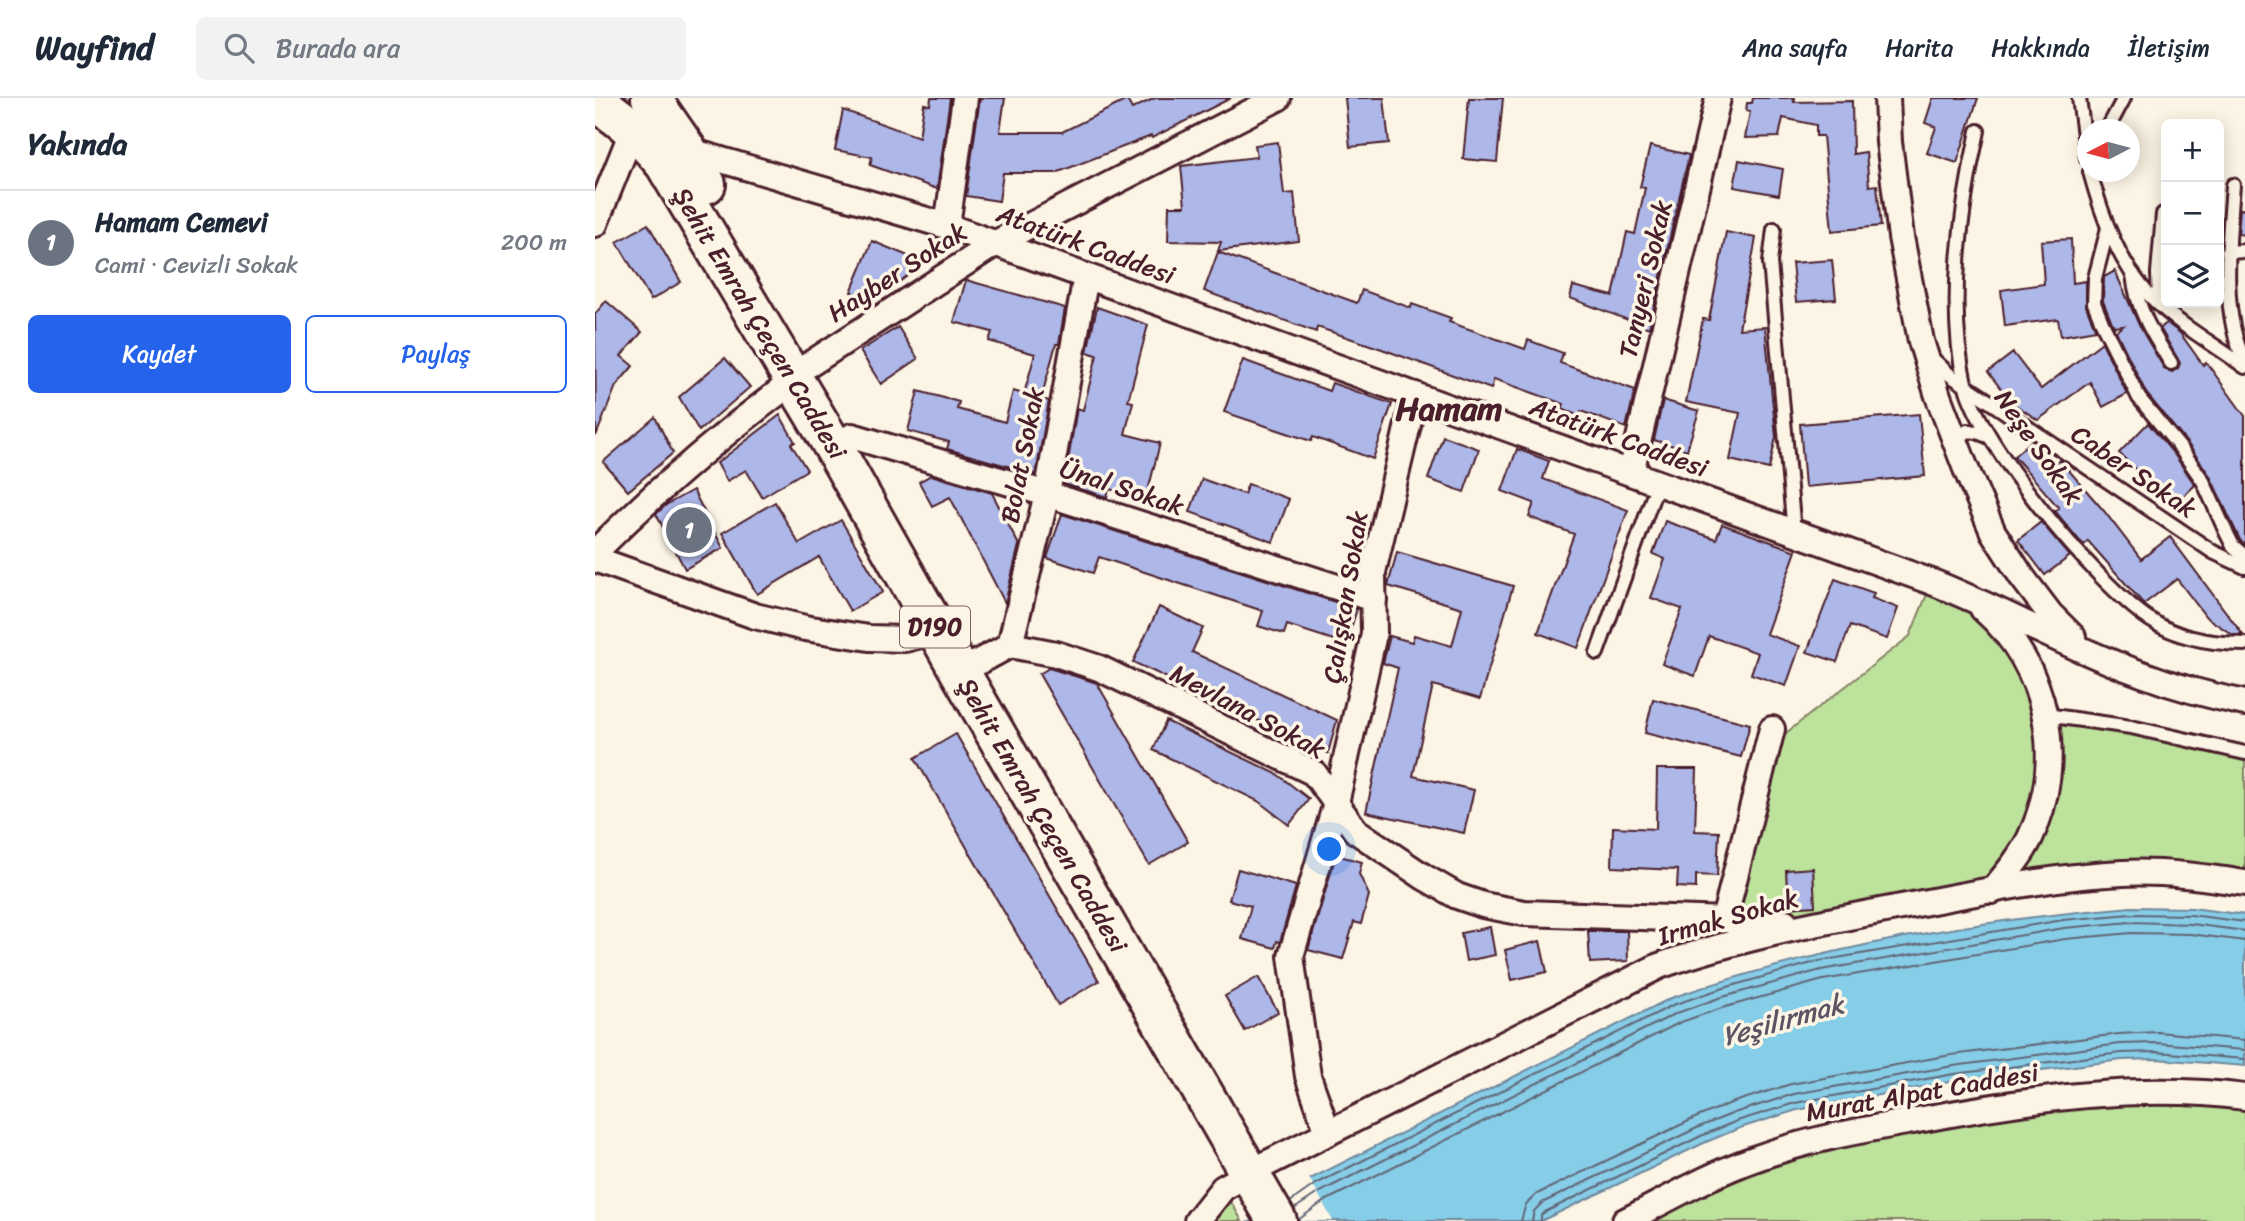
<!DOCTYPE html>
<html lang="tr">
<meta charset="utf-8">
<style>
:root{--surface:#fff;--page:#f2f2f3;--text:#1f2937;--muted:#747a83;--line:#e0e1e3;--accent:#2563eb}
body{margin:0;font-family:Sriracha,sans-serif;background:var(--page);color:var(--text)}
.controls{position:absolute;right:21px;top:21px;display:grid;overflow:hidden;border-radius:10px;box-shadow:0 4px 18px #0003}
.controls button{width:63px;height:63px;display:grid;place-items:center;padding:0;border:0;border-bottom:2px solid var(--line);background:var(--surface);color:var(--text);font:35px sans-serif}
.compass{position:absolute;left:1482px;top:21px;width:63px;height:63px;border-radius:50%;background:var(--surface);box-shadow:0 4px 18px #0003;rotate:264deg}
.you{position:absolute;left:735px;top:752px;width:24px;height:24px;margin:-18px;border:5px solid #fff;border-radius:50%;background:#1a73e8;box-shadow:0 0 0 10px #1a73e833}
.badge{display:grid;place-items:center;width:46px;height:46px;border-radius:50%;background:var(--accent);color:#fff;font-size:23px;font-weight:700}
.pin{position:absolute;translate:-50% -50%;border:4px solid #fff;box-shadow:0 2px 7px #0006}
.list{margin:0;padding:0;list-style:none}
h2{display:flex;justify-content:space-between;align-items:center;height:91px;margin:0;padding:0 28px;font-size:30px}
h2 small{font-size:23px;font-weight:400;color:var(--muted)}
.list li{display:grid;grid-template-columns:46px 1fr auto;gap:21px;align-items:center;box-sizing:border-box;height:105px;padding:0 28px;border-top:2px solid var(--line)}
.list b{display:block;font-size:26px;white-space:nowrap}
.list p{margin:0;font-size:23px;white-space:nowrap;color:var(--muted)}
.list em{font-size:23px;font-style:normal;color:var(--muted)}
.actions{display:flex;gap:14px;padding:21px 28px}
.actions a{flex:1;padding:16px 0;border:2px solid var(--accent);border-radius:10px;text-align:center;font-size:24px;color:var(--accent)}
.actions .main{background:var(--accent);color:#fff}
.icon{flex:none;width:38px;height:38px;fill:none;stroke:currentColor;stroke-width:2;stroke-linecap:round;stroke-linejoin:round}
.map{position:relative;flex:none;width:1650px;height:1123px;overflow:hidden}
header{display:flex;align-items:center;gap:42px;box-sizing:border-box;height:98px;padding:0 35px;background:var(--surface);border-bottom:2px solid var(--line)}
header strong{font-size:33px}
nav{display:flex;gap:38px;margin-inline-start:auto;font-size:24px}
.search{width:490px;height:63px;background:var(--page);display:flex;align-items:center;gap:18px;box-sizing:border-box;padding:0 24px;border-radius:10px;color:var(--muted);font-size:26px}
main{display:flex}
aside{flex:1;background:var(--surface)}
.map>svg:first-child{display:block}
.green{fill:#bde29c;stroke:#848064;stroke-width:2}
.water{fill:#86cde7;stroke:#6e879c;stroke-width:2}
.pier{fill:#fcf5e5}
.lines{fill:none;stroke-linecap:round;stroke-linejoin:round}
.shore{stroke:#626576;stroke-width:2}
.building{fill:#adb7e8;stroke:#4a1f2b;stroke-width:2}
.lane-casing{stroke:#4a1f2b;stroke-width:18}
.street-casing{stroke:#4a1f2b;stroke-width:30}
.highway-casing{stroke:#4a1f2b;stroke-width:44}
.lane{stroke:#fcf5e5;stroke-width:12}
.street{stroke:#fcf5e5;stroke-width:24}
.highway{stroke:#fcf5e5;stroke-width:38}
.labels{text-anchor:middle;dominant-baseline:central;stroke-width:7;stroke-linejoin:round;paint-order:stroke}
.shield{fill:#fcf5e5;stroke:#7f5f63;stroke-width:2}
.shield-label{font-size:24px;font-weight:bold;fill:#4a1f2b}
.street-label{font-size:26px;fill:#4a1f2b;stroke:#fcf5e5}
.water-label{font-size:28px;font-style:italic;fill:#5c5363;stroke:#fcf5e5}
.district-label{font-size:33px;font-weight:bold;fill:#4a1f2b;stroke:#fcf5e5}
</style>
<header>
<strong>Wayfind</strong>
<div class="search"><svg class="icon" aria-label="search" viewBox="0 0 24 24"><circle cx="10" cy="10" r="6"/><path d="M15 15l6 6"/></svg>Burada ara</div>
<nav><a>Ana sayfa</a><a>Harita</a><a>Hakkında</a><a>İletişim</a></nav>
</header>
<main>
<aside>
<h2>Yakında<small></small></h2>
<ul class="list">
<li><span class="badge" style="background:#6b7280">1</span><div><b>Hamam Cemevi</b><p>Cami · Cevizli Sokak</p></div><em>200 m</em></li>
</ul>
<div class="actions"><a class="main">Kaydet</a><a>Paylaş</a></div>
</aside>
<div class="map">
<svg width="1650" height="1123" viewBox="0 0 1650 1123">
<rect width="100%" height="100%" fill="#fcf5e5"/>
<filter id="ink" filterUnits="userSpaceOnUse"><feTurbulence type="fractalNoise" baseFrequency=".0143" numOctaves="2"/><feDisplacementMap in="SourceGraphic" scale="14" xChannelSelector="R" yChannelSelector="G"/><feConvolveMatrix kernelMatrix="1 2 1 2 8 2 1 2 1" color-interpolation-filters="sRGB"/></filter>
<g filter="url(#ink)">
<g class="green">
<polygon points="1337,484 1375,499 1451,617 1650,655 1650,785 1530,774 1219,825 1129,822 1176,632 1191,635 1315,538"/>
<polygon points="1650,999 1650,1123 1030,1123 1124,1076 1363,1015"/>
<polygon points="628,1090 647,1123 602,1123"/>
</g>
<path class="water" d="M1536 809 1597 810 1650 817V968L1561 961 1527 962 1360 983 1202 1012 1145 1030 1111 1044 946 1123H654L715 1081 1076 900C1222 850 1381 822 1536 809Z"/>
<polygon class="pier" points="713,1078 738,1123 651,1123 652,1120"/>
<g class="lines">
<g class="shore">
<polyline points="695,1104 719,1087 1078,907 1122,892 1224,863 1468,822 1536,816 1596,817 1650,824"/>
<polyline points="699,1111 723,1095 1082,915 1124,900 1226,872 1469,830 1536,824 1596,826 1650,833"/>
<polyline points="703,1122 728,1104 1086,924 1127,910 1228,882 1470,841 1537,835 1595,836 1650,843"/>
<polyline points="926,1123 931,1106 942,1096 1100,1020 1136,1005 1196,986 1356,957 1524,936 1563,934 1650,942"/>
<polyline points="937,1123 939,1113 947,1105 1104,1029 1139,1015 1199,996 1358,968 1525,946 1562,945 1650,952"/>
<polyline points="946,1123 946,1117 950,1114 1108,1037 1142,1023 1200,1005 1359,976 1526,955 1561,954 1650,961"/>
</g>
</g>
<g class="building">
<polygon points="336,0 355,0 342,91 275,67 277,59 240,52 248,12 324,39 329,6 335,7"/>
<polygon points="385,0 410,0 405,34 467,34 532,2 537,11 560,0 636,0 557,40 556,38 461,75 408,75 404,103 371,98"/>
<polygon points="750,0 789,0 794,45 755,49"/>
<polygon points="874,0 908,0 902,64 868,61"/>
<polygon points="1158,0 1200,0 1199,4 1257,3 1258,56 1271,54 1274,88 1282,87 1286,128 1237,133 1228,38 1221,38 1221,27 1188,20 1184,39 1150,40 1155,14 1151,13 1152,5 1157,5"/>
<polygon points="1338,0 1383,0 1362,65 1332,55 1341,29 1330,25"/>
<polygon points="683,44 689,96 699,95 704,143 623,153 626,144 573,143 574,108 590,108 586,68 662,59 660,47"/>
<polygon points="1055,48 1094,57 1054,230 975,200 978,188 1018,198 1032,134 1040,136 1050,90 1045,89"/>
<polygon points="1144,62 1188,71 1184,97 1139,89"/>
<polygon points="1645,111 1650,111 1650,137 1643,136"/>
<polygon points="53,126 86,184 56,202 22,144"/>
<polygon points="1131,134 1161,140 1144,231 1170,229 1181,339 1174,371 1135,362 1145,315 1091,304 1108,221 1114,222"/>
<polygon points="1476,141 1478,185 1491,183 1491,208 1501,232 1466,238 1463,221 1410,228 1406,192 1449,186 1446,143"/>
<polygon points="277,143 330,165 278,203 256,194"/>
<polygon points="623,154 762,205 767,192 816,210 817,206 856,220 854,224 930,251 933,242 968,255 965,265 1040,292 1031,330 986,313 984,318 967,311 969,306 899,281 896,291 787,251 722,229 721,234 609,193"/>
<polygon points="1237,162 1241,201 1201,204 1197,165"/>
<polygon points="1520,173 1544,227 1569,270 1577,274 1583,270 1585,265 1565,230 1572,225 1585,235 1608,267 1611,264 1650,318 1650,447 1645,442 1615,378 1593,346 1551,295 1521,233 1528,228 1519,229 1516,223 1508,203 1509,181 1509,179"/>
<polygon points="371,182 470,210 464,246 461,246 446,301 454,303 441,376 352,351 354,344 313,333 323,293 364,304 362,311 410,324 418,293 429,296 440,256 394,243 397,234 359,224"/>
<polygon points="11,203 47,234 26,258 38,268 21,288 1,338 0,216"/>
<polygon points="502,209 553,227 533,303 538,304 530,336 565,345 551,401 514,391 512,399 469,386 482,310 488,312 502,257 492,254"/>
<polygon points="303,229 323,261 286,286 265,253"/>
<polygon points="1507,244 1532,296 1508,309 1495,284 1443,322 1416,304 1393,274 1418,255 1446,291"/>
<polygon points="130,260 155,289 104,333 84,299"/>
<polygon points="648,262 734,293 737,285 797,306 778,361 718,339 716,343 629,314"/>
<polygon points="1068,302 1104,313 1092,352 1059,342"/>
<polygon points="1324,316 1330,378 1210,389 1205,326"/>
<polygon points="185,317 200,344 196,346 212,372 167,399 151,372 132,383 122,365"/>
<polygon points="60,319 78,355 33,393 8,364"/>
<polygon points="1553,325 1579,356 1600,387 1580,406 1555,381 1553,384 1524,355"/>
<polygon points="848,338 884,351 869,394 833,381"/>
<polygon points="1435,344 1461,365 1465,362 1509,413 1546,461 1575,439 1648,537 1638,537 1611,519 1582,481 1549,506 1546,503 1493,443 1489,447 1483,441 1460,413 1464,410 1419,358"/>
<polygon points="922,351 954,363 948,381 1033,412 983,550 943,535 979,436 934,419 939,405 907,393"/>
<polygon points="336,377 397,395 424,447 410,505 355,399 337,408 324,384"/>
<polygon points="607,381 649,396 653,386 694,401 678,444 595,414"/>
<polygon points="98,392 128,450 90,471 61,416 71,407"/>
<polygon points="180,404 204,446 246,422 288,494 255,513 224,459 162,496 127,435"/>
<polygon points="467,416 762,511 751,546 692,527 689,536 663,528 668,513 504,459 498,475 452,460"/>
<polygon points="1070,423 1121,441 1127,426 1201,453 1171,536 1205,548 1191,588 1156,576 1163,555 1114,538 1100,578 1067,566 1087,511 1056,500 1070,461 1058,456"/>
<polygon points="1446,424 1475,458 1450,477 1423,442"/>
<polygon points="802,454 918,488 885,601 838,587 818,678 879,692 869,735 771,714 803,570 788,565 795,538 817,544 819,537 857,548 867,510 793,488"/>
<polygon points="1240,481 1279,495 1277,500 1303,510 1292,541 1255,528 1242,564 1212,554"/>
<polygon points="564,509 608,530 597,554 742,622 733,655 538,564"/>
<polygon points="454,570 502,585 593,744 554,767 444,576"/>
<polygon points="1058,601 1155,626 1146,659 1050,635"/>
<polygon points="571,623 682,676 714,701 694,727 663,703 558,652"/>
<polygon points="361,636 504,883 463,907 320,660"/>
<polygon points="1062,671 1102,671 1100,733 1124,734 1122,778 1101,777 1101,790 1082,789 1083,772 1017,769 1018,729 1061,731"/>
<polygon points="741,757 767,764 764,776 774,797 766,826 759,824 748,861 713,852"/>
<polygon points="1218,770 1220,808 1193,810 1191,772"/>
<polygon points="643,771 701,788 685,844 682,843 680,850 647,841 656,808 634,802"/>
<polygon points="895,829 900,857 871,863 866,835"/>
<polygon points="993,833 1032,833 1033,863 995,865"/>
<polygon points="945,843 952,874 917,882 910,852"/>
<polygon points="663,879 683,914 650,933 630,898"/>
</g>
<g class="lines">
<defs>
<g id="lane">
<polyline points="1484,0 1492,60"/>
<polyline points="1512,32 1529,0"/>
<path d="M1383 33C1366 108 1352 209 1370 285 1384 346 1502 486 1554 521 1582 540 1617 546 1650 546"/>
<path d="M1495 74C1507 118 1523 164 1555 198 1582 226 1619 246 1650 269"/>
<path d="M1638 87C1634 139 1625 216 1650 263"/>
<polyline points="1513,130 1500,180 1499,205 1508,227 1544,300 1586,351 1608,383 1631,434 1638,448 1650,458"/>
<polyline points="1179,131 1175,164 1199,435"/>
<polyline points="1633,154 1650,153"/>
<path d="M1538 176C1541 210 1558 237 1576 265"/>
<polyline points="1564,205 1563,175 1568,116"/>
<polyline points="1338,261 1355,277 1618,454 1650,469"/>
<polyline points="1366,347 1366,339 1372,333 1382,334 1395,339"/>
<polyline points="1002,555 1063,385"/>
<polyline points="1451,617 1536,629 1650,655"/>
</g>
<g id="street">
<polyline points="1292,0 1294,44 1306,139 1326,243 1343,298 1371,371 1398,434 1427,479 1455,516 1478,539"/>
<path d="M92 52 352 128 1337 484C1408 512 1476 551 1547 576 1581 589 1615 598 1650 605"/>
<polyline points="0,126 38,31"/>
<polyline points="352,128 370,0"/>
<polyline points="215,266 401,145 683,0"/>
<polyline points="257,338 452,396 779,501"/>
<polyline points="1036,375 1123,0"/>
<path d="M0 454C62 392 129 334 200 282"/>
<polyline points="0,461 160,518 210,530 274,540 310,541 342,533"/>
<path d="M1388 511C1453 568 1472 662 1435 740 1425 760 1411 776 1397 793"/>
<polyline points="415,547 452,396 491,178"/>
<polyline points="365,574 415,547 461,556 504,570 719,675 761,733 829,779 862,798 888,807 929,815 1190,824"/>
<polyline points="1129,822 1177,631"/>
<polyline points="733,1035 713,978 696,858 741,705 779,536 778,474 820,297"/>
<path d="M673 1065 1064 868C1146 839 1231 823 1317 807 1387 794 1457 778 1528 775 1569 773 1610 779 1650 785"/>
<polyline points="602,1123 628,1090 655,1075"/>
<path d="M1030 1123C1072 1102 1114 1077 1159 1061 1216 1040 1274 1031 1334 1020 1438 1001 1544 985 1650 999"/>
</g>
<g id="highway">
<polyline points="56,0 92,52 111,86"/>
<path d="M0 3C30 23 48 39 70 66L238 348 365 574 682 1123"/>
</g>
</defs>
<use href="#lane" class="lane-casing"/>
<use href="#street" class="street-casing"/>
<use href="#highway" class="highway-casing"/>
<use href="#lane" class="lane"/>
<use href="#street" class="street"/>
<use href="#highway" class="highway"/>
</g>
</g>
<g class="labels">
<rect class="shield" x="305" y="508.5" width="70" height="41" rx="5"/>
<g class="shield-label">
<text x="340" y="529">D190</text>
</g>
<g class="street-label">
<text transform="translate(491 146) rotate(20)">Atatürk Caddesi</text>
<text transform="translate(302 174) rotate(-33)">Hayber Sokak</text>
<text transform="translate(1050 181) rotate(-77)">Tanyeri Sokak</text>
<text transform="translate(165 225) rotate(59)">Şehit Emrah Çeçen Caddesi</text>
<text transform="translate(1024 339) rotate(20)">Atatürk Caddesi</text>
<text transform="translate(1444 349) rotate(55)">Neşe Sokak</text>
<text transform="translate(427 357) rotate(-79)">Bolat Sokak</text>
<text transform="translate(1539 373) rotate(34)">Caber Sokak</text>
<text transform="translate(527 389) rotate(18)">Ünal Sokak</text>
<text transform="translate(750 499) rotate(-81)">Çalışkan Sokak</text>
<text transform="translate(653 613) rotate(28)">Mevlana Sokak</text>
<text transform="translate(448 717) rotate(60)">Şehit Emrah Çeçen Caddesi</text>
<text transform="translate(1133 819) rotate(-16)">Irmak Sokak</text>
<text transform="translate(1327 994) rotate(-10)">Murat Alpat Caddesi</text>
</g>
<g class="water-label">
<text transform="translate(1188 922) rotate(-16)">Yeşilırmak</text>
</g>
<g class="district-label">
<text x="854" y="311">Hamam</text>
</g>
</g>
</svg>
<div class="controls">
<button>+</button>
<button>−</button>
<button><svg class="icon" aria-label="layers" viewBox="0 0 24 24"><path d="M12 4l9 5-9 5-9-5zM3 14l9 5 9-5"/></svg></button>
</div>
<svg class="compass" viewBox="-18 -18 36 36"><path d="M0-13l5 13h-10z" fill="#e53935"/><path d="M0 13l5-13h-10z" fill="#747a83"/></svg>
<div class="you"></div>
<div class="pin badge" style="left:94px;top:432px;background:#6b7280">1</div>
</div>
</main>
